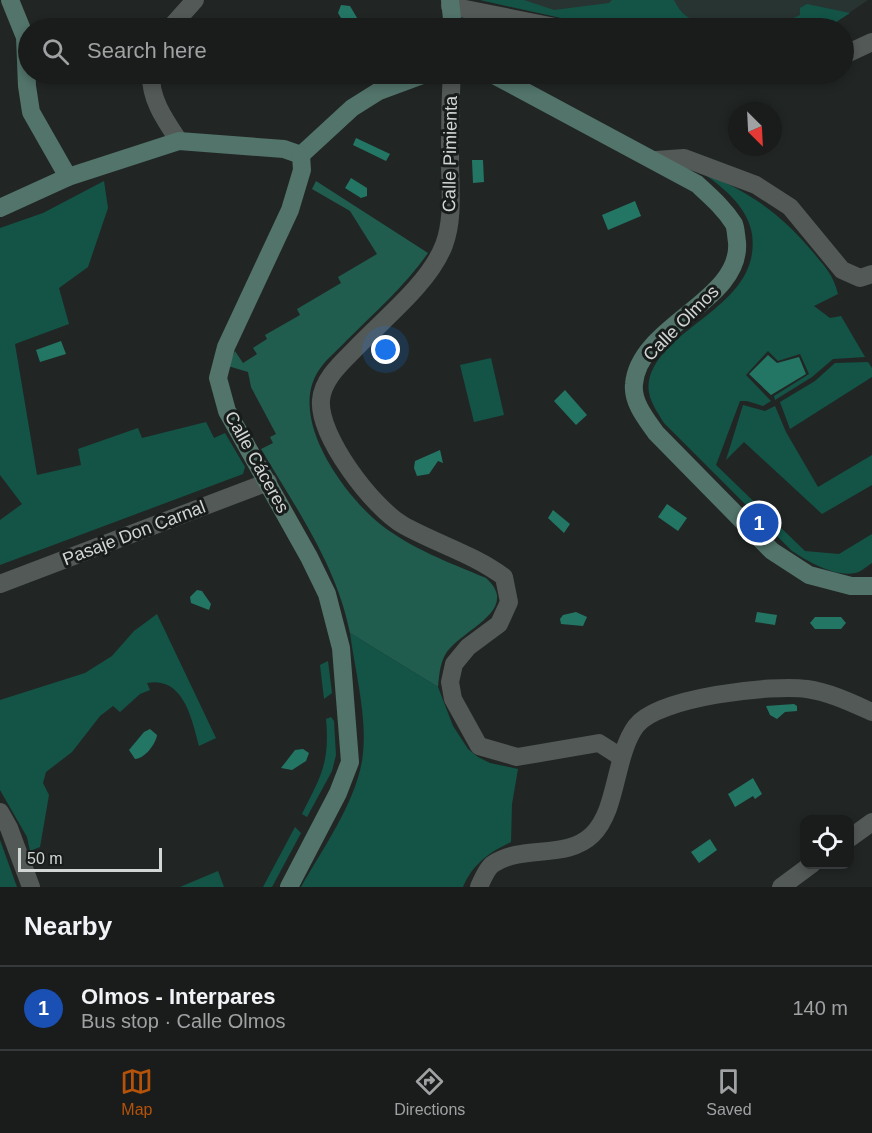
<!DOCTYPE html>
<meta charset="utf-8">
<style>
:root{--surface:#191c1b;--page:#222524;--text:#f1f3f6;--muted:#9fa1a3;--line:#373a3a;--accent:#b45309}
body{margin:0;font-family:Helvetica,sans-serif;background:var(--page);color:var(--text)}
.controls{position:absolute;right:18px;bottom:18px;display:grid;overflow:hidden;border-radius:12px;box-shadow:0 3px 9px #0003}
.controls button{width:54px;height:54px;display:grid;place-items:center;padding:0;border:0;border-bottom:2px solid var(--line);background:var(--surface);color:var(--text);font:30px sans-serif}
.compass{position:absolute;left:728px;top:102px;width:54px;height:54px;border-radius:50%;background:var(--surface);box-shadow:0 3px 9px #0003;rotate:156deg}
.scale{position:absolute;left:18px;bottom:15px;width:144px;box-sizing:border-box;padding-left:6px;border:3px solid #d2d6d5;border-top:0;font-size:16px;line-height:21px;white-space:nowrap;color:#d2d6d5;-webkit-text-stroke:4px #181d1b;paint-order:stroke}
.you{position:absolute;left:386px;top:350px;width:21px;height:21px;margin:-15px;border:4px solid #fff;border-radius:50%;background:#1a73e8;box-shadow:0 0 0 9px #1a73e833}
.badge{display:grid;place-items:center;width:39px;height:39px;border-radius:50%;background:var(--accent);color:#fff;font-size:20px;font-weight:700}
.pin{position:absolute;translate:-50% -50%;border:3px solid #fff;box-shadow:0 2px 6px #0006}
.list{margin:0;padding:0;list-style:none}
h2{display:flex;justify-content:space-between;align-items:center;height:78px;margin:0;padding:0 24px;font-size:26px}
h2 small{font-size:20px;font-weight:400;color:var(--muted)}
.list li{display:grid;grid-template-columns:39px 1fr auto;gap:18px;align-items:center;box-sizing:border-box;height:84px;padding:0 24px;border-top:2px solid var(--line)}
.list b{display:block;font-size:22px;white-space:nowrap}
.list p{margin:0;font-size:20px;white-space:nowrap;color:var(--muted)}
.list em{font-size:20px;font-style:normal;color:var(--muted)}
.icon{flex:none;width:33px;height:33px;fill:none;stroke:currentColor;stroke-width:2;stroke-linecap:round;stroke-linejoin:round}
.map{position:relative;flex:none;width:872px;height:887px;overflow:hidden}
.search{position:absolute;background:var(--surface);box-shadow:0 3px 9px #0003;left:18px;right:18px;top:18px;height:66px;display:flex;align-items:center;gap:15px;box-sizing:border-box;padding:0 21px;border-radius:33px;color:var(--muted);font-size:22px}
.sheet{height:162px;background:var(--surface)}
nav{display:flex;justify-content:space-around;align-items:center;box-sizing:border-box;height:84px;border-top:2px solid var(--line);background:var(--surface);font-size:16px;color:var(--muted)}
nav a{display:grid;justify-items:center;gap:3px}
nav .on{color:var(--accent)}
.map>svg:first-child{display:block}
.built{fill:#283431}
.green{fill:#135447}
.forest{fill:#205d4f}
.water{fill:#237664}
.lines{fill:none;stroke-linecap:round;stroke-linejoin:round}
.street{stroke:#535957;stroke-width:18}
.secondary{stroke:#52746b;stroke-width:18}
.labels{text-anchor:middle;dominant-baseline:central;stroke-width:6;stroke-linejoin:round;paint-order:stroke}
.street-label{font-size:18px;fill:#d2d6d5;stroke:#181d1b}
</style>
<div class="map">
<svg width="872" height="887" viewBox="0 0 872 887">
<rect width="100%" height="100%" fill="#212624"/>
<polygon class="built" points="480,0 868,0 827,28 664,28 649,24 575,21"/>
<g class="green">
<path d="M480 0H524L554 10 609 3 612 0H674C689 31 709 18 736 28H664L649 24 575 21Z"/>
<polygon points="807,4 850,13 827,28 772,28 800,15 800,8"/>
<path d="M701 172C748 191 779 212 812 251 825 267 833 274 838 294L814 306 830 318 841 316 865 357 833 359 812 377 775 400 774 396 809 374 800 354 778 361 768 351 746 375 771 401 763 406 747 401H740L716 465 805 551 839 554 872 534V563C867 566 861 572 855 573 834 577 809 562 792 551L664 423C656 410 646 397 649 381 661 325 762 307 752 234 748 207 722 186 701 172Z"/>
<polygon points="104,181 108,208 88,267 59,288 69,324 15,344 37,475 81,465 78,449 138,428 142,438 206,422 214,438 225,433 245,467 243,474 0,565 0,520 22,504 0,475 0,228 43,213"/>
<polygon points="491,358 504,415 474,422 460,365"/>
<polygon points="868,362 872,368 872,377 790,429 780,402 815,381 835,363"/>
<polygon points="743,405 765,411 775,406 786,432 818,487 872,455 872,485 822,514 744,442 726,460"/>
<path d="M157 614 216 738 199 746C192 720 184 676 147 683L150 690 140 694 120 712 113 706 100 716 72 752 46 772 43 783 49 795 40 847 30 851 27 837 0 790V700L85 673 112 656 134 631Z"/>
<path d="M350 633 438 687 453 726 468 749 478 757 490 763 518 769 512 804 511 842C489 852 472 865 463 887H301C323 848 359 798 363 753 367 715 355 671 350 633Z"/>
<polygon points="328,661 332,693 324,699 320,665"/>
<path d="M331 717 334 721 336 755 332 771 307 817 302 814C321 776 330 763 326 719Z"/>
<polygon points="295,827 301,833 272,887 263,887"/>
<polygon points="0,840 17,887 0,887"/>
<polygon points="218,871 224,887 180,887"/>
</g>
<path class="forest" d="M316 181 428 253C406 285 375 312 347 340 338 350 326 359 319 370 287 417 343 494 380 524 410 548 450 563 486 578 523 611 457 631 445 655 440 664 439 676 438 687L350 633C337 566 296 508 261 449L273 443 270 437 276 434 251 387 248 372 228 366 235 351 243 363 257 354 253 348 267 339 265 335 300 315 297 309 341 283 338 277 377 254 350 211 312 189Z"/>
<g class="water">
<polygon points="341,5 350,6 363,28 347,28 338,13"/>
<polygon points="356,138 390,154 386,161 353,145"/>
<polygon points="483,160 484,182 473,183 472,160"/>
<polygon points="351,178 367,188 367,196 361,198 345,188"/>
<polygon points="635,201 641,216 608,230 602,215"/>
<polygon points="61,341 66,354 40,362 36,350"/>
<polygon points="768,355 777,363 799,357 806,374 771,395 749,374"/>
<polygon points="565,390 587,415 576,425 554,401"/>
<polygon points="440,450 443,463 438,461 429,474 417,476 414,468 415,461"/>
<polygon points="667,504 687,518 678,531 658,517"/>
<polygon points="553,510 570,524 564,533 548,518"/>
<polygon points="197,590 202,591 211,604 209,610 191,603 190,597"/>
<polygon points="576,612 587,617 583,626 561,624 560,619 563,615"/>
<polygon points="757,612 777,615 775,625 755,622"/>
<polygon points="815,617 841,617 846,623 841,629 815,629 810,623"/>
<polygon points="794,704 797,706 797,711 785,712 777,719 770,715 766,706"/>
<path d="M150 729 157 735C156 744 144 759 135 759L129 750 144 732Z"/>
<polygon points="303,749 309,753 306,761 292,770 281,768 295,750"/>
<polygon points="753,778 762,794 755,799 753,796 735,807 728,794"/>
<polygon points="710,839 717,850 699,863 691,852"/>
</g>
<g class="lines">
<g class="street">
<polyline points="450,6 560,28"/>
<polyline points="170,28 195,0"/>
<polyline points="844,55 872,42"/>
<path d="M151 74C150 99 165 120 179 141"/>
<path d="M452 74C450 102 450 131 450 160 450 188 454 218 444 245 430 282 386 317 359 345 345 360 323 377 321 400 318 436 373 508 403 525 437 544 473 554 504 577L509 602 499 624 468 647 454 664 450 682 453 699 479 746 517 757 599 743 621 757"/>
<polyline points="656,160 684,158 756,185 790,207 842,270 860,278 872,274"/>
<polyline points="0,584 268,482"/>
<polyline points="0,812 9,828 31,887"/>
<polyline points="850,838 872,822"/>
<path d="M479 887C482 880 487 868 493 864 523 844 566 860 592 835 618 810 614 756 636 726 657 697 773 684 807 689 829 692 852 703 872 712"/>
<polyline points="781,887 812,864"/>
</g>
<g class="secondary">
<polyline points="10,0 25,37 27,86 31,112 68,177"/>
<polyline points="450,0 453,28"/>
<path d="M492 74 697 184C710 196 724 208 734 224 736 229 736 236 737 242 742 301 639 325 634 384 632 402 646 419 656 433L772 551 809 575 851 586H872"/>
<polyline points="301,155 352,108 379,91 425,74"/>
<polyline points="0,208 68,177 179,141 284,149 301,155"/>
<polyline points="289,887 338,793 350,762 341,648 327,594 309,557 227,411 218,378 226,347 290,210 302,170 301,155"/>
</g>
</g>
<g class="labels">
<g class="street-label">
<text transform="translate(450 154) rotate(-89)">Calle Pimienta</text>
<text transform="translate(681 323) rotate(-45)">Calle Olmos</text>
<text transform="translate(257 462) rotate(61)">Calle Cáceres</text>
<text transform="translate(134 533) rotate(-21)">Pasaje Don Carnal</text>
</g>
</g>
</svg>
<div class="controls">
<button><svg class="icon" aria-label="locate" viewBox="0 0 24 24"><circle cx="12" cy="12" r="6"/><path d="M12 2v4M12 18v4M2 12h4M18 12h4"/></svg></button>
</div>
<svg class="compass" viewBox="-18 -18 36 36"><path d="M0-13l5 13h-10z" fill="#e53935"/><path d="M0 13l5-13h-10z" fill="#9fa1a3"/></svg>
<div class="scale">50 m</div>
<div class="you"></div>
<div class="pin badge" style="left:759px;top:523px;background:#1a4fb4">1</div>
<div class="search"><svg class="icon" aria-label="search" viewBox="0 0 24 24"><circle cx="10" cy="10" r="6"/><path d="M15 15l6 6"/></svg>Search here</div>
</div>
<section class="sheet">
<h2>Nearby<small></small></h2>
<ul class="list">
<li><span class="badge" style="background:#1a4fb4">1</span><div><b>Olmos - Interpares</b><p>Bus stop · Calle Olmos</p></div><em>140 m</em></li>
</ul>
</section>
<nav>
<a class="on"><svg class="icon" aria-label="map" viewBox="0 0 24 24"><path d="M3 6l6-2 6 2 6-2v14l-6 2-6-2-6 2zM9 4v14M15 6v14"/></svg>Map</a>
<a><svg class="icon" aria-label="directions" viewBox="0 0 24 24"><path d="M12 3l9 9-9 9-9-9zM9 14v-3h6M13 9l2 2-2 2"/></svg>Directions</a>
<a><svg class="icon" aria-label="saved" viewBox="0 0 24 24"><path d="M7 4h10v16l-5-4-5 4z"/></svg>Saved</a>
</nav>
